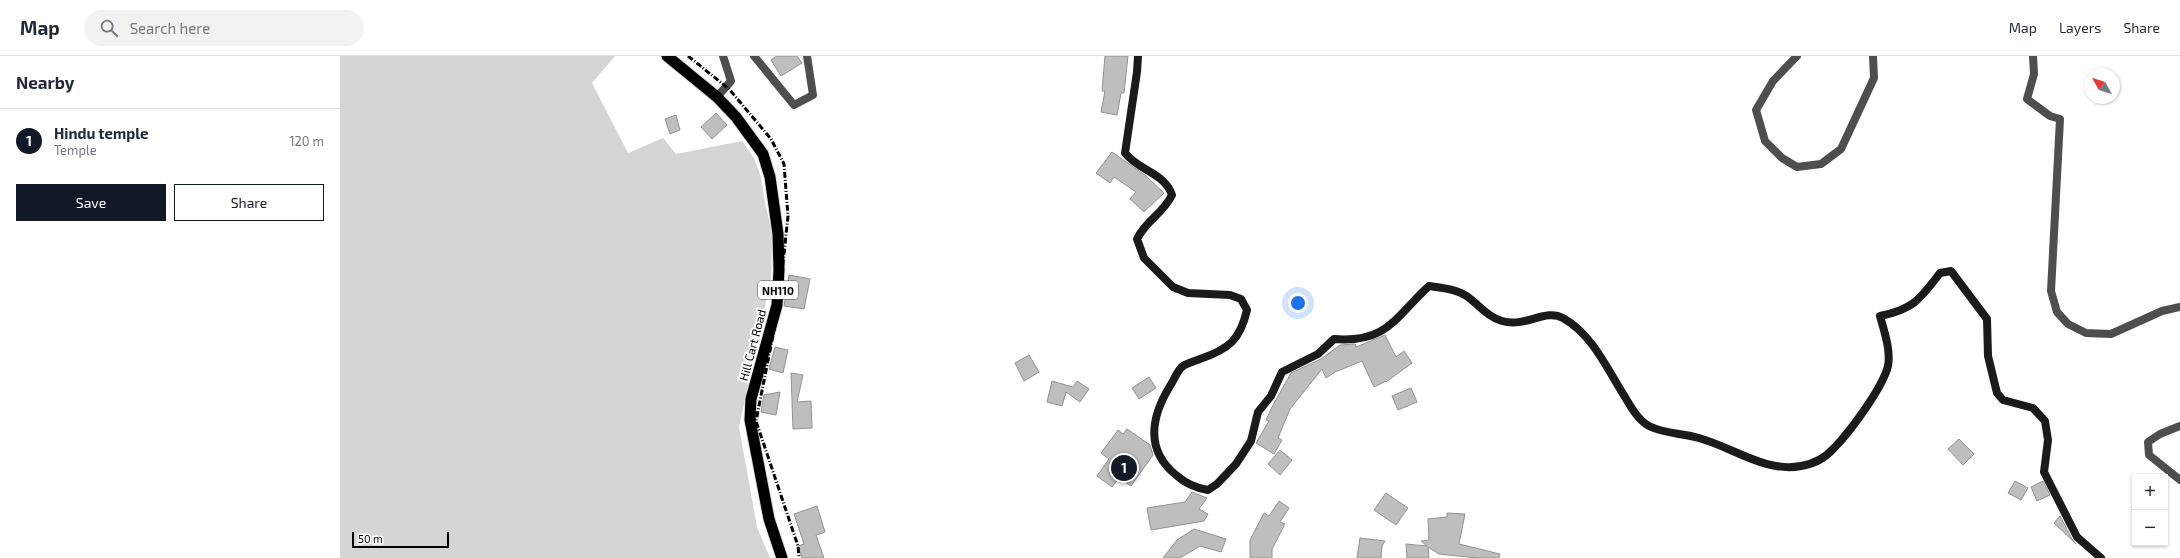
<!DOCTYPE html>
<meta charset="utf-8">
<style>
:root{--surface:#fff;--page:#f2f2f3;--text:#1f2937;--muted:#747a83;--line:#e0e1e3;--accent:#111827}
body{margin:0;font-family:"Exo 2",sans-serif;background:var(--page);color:var(--text)}
.controls{position:absolute;right:12px;bottom:12px;display:grid;overflow:hidden;border-radius:0px;box-shadow:0 1px 3px #0004}
.controls button{width:36px;height:36px;display:grid;place-items:center;padding:0;border:0;border-bottom:1px solid var(--line);background:var(--surface);color:var(--text);font:20px sans-serif}
.compass{position:absolute;left:1744px;top:12px;width:36px;height:36px;border-radius:50%;background:var(--surface);box-shadow:0 1px 3px #0004;rotate:309deg}
.scale{position:absolute;left:12px;bottom:10px;width:97px;box-sizing:border-box;padding-left:4px;border:2px solid #000;border-top:0;font-size:11px;line-height:14px;white-space:nowrap;color:#000;-webkit-text-stroke:3px #fff;paint-order:stroke}
.you{position:absolute;left:958px;top:247px;width:14px;height:14px;margin:-10px;border:3px solid #fff;border-radius:50%;background:#1a73e8;box-shadow:0 0 0 6px #1a73e833}
.badge{display:grid;place-items:center;width:26px;height:26px;border-radius:50%;background:var(--accent);color:#fff;font-size:13px;font-weight:700}
.pin{position:absolute;translate:-50% -50%;border:2px solid #fff;box-shadow:0 1px 4px #0006}
.list{margin:0;padding:0;list-style:none}
h2{display:flex;justify-content:space-between;align-items:center;height:52px;margin:0;padding:0 16px;font-size:17px}
h2 small{font-size:13px;font-weight:400;color:var(--muted)}
.list li{display:grid;grid-template-columns:26px 1fr auto;gap:12px;align-items:center;box-sizing:border-box;height:64px;padding:0 16px;border-top:1px solid var(--line)}
.list b{display:block;font-size:15px;white-space:nowrap}
.list p{margin:0;font-size:13px;white-space:nowrap;color:var(--muted)}
.list em{font-size:13px;font-style:normal;color:var(--muted)}
.actions{display:flex;gap:8px;padding:12px 16px}
.actions a{flex:1;padding:9px 0;border:1px solid var(--accent);border-radius:0px;text-align:center;font-size:14px;color:var(--accent)}
.actions .main{background:var(--accent);color:#fff}
.icon{flex:none;width:22px;height:22px;fill:none;stroke:currentColor;stroke-width:2;stroke-linecap:round;stroke-linejoin:round}
.map{position:relative;flex:none;width:1840px;height:502px;overflow:hidden}
header{display:flex;align-items:center;gap:24px;box-sizing:border-box;height:56px;padding:0 20px;background:var(--surface);border-bottom:1px solid var(--line)}
header strong{font-size:19px}
nav{display:flex;gap:22px;margin-inline-start:auto;font-size:14px}
.search{width:280px;height:36px;background:var(--page);display:flex;align-items:center;gap:10px;box-sizing:border-box;padding:0 14px;border-radius:22px;color:var(--muted);font-size:15px}
main{display:flex}
aside{flex:1;background:var(--surface)}
.map>svg:first-child{display:block}
.green{fill:#d5d5d5}
.building{fill:#bebebe;stroke:#929292}
.lines{fill:none;stroke-linecap:round;stroke-linejoin:round}
.trunk-casing{stroke:#dbdbdb;stroke-width:13}
.minor{stroke:#4e4e4e;stroke-width:8}
.secondary{stroke:#1b1b1b;stroke-width:8}
.trunk{stroke:#000;stroke-width:11}
.rail{stroke:#000;stroke-width:3;stroke-dasharray:6 2 1 2;stroke-linecap:butt}
.labels{text-anchor:middle;dominant-baseline:central;stroke-width:4;stroke-linejoin:round;paint-order:stroke}
.shield{fill:#fff;stroke:#4c4c4c;stroke-width:1}
.shield-label{font-size:11px;font-weight:bold;fill:#000}
.street-label{font-size:12px;fill:#000;stroke:#fff}
</style>
<header>
<strong>Map</strong>
<div class="search"><svg class="icon" aria-label="search" viewBox="0 0 24 24"><circle cx="10" cy="10" r="6"/><path d="M15 15l6 6"/></svg>Search here</div>
<nav><a>Map</a><a>Layers</a><a>Share</a></nav>
</header>
<main>
<aside>
<h2>Nearby<small></small></h2>
<ul class="list">
<li><span class="badge">1</span><div><b>Hindu temple</b><p>Temple</p></div><em>120 m</em></li>
</ul>
<div class="actions"><a class="main">Save</a><a>Share</a></div>
</aside>
<div class="map">
<svg width="1840" height="502" viewBox="0 0 1840 502">
<rect width="100%" height="100%" fill="#fff"/>
<polygon class="green" points="0,0 275,0 252,27 288,97 323,82 336,98 402,85 415,104 421,121 425,147 432,176 431,222 399,371 417,471 430,502 0,502"/>
<g class="building">
<polygon points="437,0 457,0 462,7 441,20 431,4"/>
<polygon points="765,0 788,0 784,37 781,37 777,59 761,56 765,35 762,35"/>
<polygon points="376,57 387,69 372,83 361,71"/>
<polygon points="336,59 340,74 330,78 325,63"/>
<polygon points="772,96 806,120 824,137 804,156 790,143 796,136 774,121 770,127 756,117"/>
<polygon points="449,219 470,223 464,253 444,250"/>
<polygon points="1045,279 1056,301 1064,295 1072,307 1046,326 1046,325 1034,331 1022,305 995,316 986,322 982,313 950,353 938,382 942,384 934,398 916,387 929,365 926,364 932,351 951,317 981,303 1000,289 1015,288 1016,291"/>
<polygon points="435,291 448,294 443,317 429,313"/>
<polygon points="689,299 699,316 684,325 675,307"/>
<polygon points="451,317 463,319 457,346 471,345 472,372 453,373"/>
<polygon points="809,321 816,332 799,343 792,332"/>
<polygon points="712,325 733,331 737,325 749,333 740,346 726,336 722,350 707,346"/>
<polygon points="1071,332 1077,346 1058,354 1052,340"/>
<polygon points="440,336 436,359 421,356 424,339"/>
<polygon points="787,373 810,389 813,399 791,430 779,422 772,431 757,420 769,403 761,397 778,374 783,378"/>
<polygon points="1619,383 1634,398 1623,409 1608,393"/>
<polygon points="940,394 952,404 940,419 928,408"/>
<polygon points="1675,425 1688,432 1681,444 1668,437"/>
<polygon points="1703,425 1710,439 1697,445 1691,431"/>
<polygon points="852,436 867,442 859,453 868,458 864,465 811,474 807,452 845,446"/>
<polygon points="1046,437 1068,452 1056,469 1034,454"/>
<polygon points="939,445 949,452 940,466 945,468 932,493 932,502 910,502 910,484 924,457 929,460"/>
<polygon points="477,450 485,476 476,479 484,502 462,502 458,490 464,488 454,458"/>
<polygon points="1107,457 1125,458 1119,488 1160,498 1159,502 1137,502 1099,498 1088,491 1089,502 1067,502 1066,488 1087,490 1081,485 1089,484 1088,463 1107,461"/>
<polygon points="1720,460 1732,483 1736,488 1714,467"/>
<polygon points="854,473 886,483 881,496 860,490 840,502 823,502 837,484"/>
<polygon points="1020,482 1045,485 1042,490 1041,502 1017,502"/>
</g>
<g class="lines">
<defs>
<polyline id="trunk" points="327,0 377,41 396,61 423,98 430,121 438,178 439,214 437,249 411,343 410,364 429,463 442,502"/>
</defs>
<use href="#trunk" class="trunk-casing"/>
<g class="minor">
<polyline points="414,0 454,49 473,39 467,0"/>
<polyline points="1457,0 1433,25 1416,54 1425,85 1442,102 1457,111 1481,108 1501,93 1534,22 1533,0"/>
<polyline points="1693,0 1694,18 1687,43 1710,60 1720,63 1711,235 1717,256 1728,268 1746,277 1771,278 1822,255 1840,251"/>
<polyline points="377,41 391,25 383,0"/>
<polyline points="1840,370 1820,378 1808,386 1809,399 1840,424"/>
</g>
<path class="secondary" d="M798 0 797 16 785 97C799 115 825 117 832 139 822 159 807 163 797 183L804 202 833 231 848 237 890 239 901 243 907 254C900 284 889 293 860 303 855 305 848 307 843 310 838 313 834 324 830 330 811 361 805 394 836 419 846 428 855 432 868 434L877 428 896 408 911 385 918 356 931 340 942 316 978 298 994 283C1048 287 1055 261 1089 230 1103 232 1117 233 1128 241 1140 250 1148 261 1162 265 1186 272 1205 252 1223 262 1253 279 1267 313 1285 341 1291 351 1298 364 1309 370 1325 378 1342 377 1359 382 1392 391 1426 417 1461 410 1474 408 1486 401 1494 392 1510 376 1543 331 1548 310 1551 294 1544 275 1540 260 1574 253 1580 243 1600 217L1611 215 1647 263 1648 300 1657 337 1663 344 1693 352 1705 365 1708 384 1704 416 1737 481 1761 502"/>
<use href="#trunk" class="trunk"/>
<polyline class="rail" points="348,0 389,33 431,83 444,108 448,160 438,254 416,365 458,490 459,502"/>
</g>
<g class="labels">
<rect class="shield" x="418" y="225" width="40" height="18" rx="3"/>
<g class="shield-label">
<text x="438" y="234">NH110</text>
</g>
<g class="street-label">
<text transform="translate(412 289) rotate(-75)">Hill Cart Road</text>
</g>
</g>
</svg>
<div class="controls">
<button>+</button>
<button>−</button>
</div>
<svg class="compass" viewBox="-18 -18 36 36"><path d="M0-13l5 13h-10z" fill="#e53935"/><path d="M0 13l5-13h-10z" fill="#747a83"/></svg>
<div class="scale">50 m</div>
<div class="you"></div>
<div class="pin badge" style="left:784px;top:412px">1</div>
</div>
</main>
